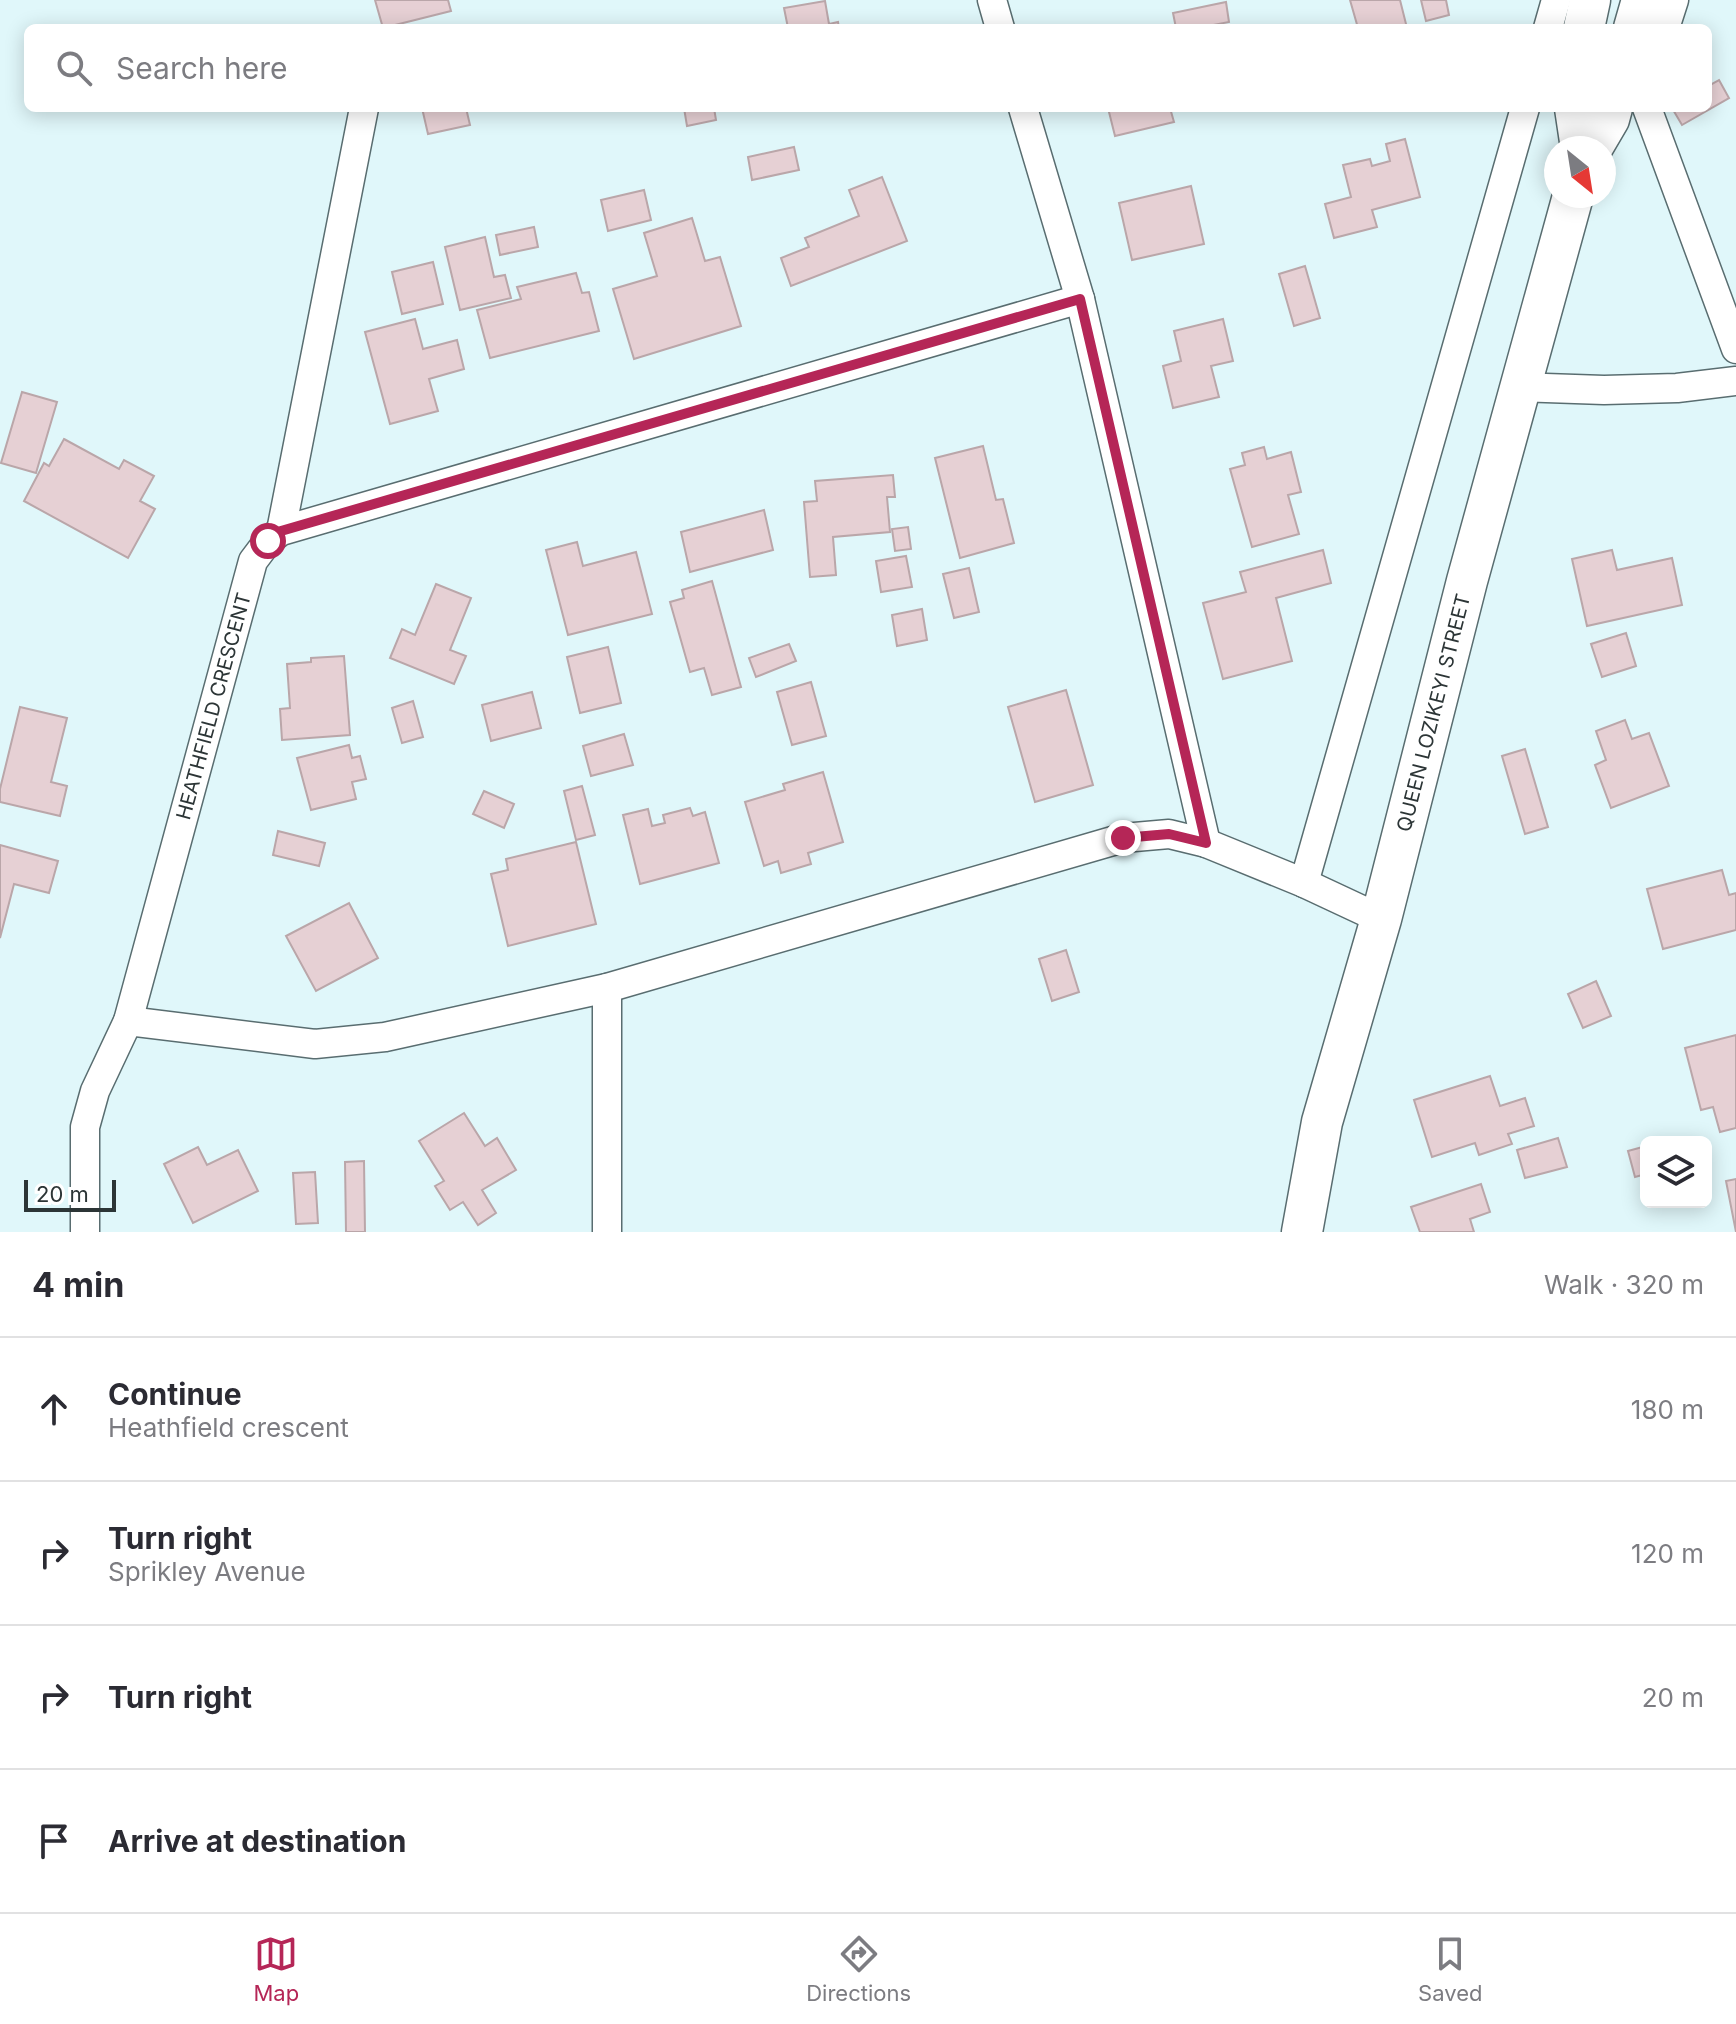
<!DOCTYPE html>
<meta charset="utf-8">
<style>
:root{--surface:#fff;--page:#f2f2f3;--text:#2b2b33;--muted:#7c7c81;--line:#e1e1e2;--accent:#b52657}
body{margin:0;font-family:Inter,sans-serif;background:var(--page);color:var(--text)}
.controls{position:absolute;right:24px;bottom:24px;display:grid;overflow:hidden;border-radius:12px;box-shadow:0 4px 20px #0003}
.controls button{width:72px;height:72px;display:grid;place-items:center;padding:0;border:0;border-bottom:2px solid var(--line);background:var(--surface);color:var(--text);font:40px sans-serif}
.compass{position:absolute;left:1544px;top:136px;width:72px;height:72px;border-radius:50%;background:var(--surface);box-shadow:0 4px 20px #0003;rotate:150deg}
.scale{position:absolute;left:24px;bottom:20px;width:92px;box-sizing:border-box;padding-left:8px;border:4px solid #2c3536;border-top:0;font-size:22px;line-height:28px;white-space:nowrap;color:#2c3536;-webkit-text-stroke:6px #fff;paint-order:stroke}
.stop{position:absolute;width:24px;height:24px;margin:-18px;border:6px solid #b52657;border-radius:50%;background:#fff}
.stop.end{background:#b52657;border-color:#fff;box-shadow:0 2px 8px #0008}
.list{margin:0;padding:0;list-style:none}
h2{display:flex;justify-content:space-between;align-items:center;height:104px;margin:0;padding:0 32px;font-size:34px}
h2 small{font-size:26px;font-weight:400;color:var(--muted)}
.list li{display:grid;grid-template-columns:52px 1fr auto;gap:24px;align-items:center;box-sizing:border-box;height:144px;padding:0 32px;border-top:2px solid var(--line)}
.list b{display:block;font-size:30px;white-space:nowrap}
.list p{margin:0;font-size:26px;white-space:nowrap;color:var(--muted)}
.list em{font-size:26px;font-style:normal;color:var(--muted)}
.icon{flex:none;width:44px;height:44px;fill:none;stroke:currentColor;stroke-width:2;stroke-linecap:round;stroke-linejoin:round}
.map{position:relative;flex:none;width:1736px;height:1232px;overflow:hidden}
.search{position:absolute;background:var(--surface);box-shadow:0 4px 20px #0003;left:24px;right:24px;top:24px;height:88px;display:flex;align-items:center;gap:20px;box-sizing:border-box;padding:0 28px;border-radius:12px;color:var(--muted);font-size:30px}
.sheet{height:680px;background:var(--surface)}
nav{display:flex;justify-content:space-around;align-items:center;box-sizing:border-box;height:112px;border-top:2px solid var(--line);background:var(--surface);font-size:22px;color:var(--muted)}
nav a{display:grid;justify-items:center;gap:4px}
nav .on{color:var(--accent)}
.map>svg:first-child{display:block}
.building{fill:#e6d0d4;stroke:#baa6a9;stroke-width:2}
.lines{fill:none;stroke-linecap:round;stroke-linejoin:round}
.street-casing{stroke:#596d70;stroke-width:31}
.secondary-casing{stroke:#596d70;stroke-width:43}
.street{stroke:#fff;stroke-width:28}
.secondary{stroke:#fff;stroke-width:40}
.route{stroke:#b52657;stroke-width:10}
.labels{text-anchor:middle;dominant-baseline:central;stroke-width:8;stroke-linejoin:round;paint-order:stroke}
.street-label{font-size:20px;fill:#2c3536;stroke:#fff}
</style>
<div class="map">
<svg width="1736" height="1232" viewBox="0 0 1736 1232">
<rect width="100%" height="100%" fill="#e0f7fa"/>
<g class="building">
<polygon points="375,0 448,0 451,11 383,28"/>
<polygon points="1350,0 1400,0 1407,28 1358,28"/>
<polygon points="1421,0 1446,0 1449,15 1426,21"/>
<polygon points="825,1 829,24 838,22 839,28 788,28 784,8"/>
<polygon points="1226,2 1229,22 1198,28 1176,28 1173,13"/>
<polygon points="1719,80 1729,98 1682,125 1672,108 1708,108 1708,86"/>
<polygon points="422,108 466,108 470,125 428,134"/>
<polygon points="684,108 714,108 716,120 687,126"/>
<polygon points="1108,108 1170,108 1174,122 1115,136"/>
<polygon points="1405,139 1420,197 1372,210 1377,227 1334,238 1325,204 1351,197 1343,165 1370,159 1372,166 1390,161 1386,144"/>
<polygon points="794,147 799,170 752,180 748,157"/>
<polygon points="882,177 907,241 791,286 781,258 809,247 805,238 859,216 849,190"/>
<polygon points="1191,186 1204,244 1132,260 1119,203"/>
<polygon points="644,190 651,220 608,231 601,200"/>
<polygon points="692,218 705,261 720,257 741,326 634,359 613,289 657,276 644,233"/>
<polygon points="534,227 538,247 500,255 496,235"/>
<polygon points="485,237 494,277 505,275 511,298 460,310 445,247"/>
<polygon points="433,262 443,304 402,314 392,272"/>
<polygon points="1305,266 1320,318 1294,326 1279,274"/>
<polygon points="576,273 582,293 589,292 599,331 490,358 477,310 521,299 517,287"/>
<polygon points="415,319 423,349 457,340 464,369 429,379 438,411 390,424 365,332"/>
<polygon points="1223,319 1233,361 1211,366 1219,397 1173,408 1163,366 1181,361 1174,331"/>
<polygon points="22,392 57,402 36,473 1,463"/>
<polygon points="64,439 119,469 124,460 154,476 140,501 155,509 128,558 24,501 44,463 49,466"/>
<polygon points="983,446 996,500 1003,499 1014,543 960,558 935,458"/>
<polygon points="1264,447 1267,459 1291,452 1301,492 1288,495 1299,534 1252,547 1230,469 1245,465 1242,453"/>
<polygon points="893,475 895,497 887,497 890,532 833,537 836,575 810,577 804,502 817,501 815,481"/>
<polygon points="764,510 773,550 690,572 681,532"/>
<polygon points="908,527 911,549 895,551 892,529"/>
<polygon points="577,542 583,566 636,552 652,614 568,635 546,550"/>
<polygon points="1323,550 1331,583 1276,598 1292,661 1223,679 1203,603 1246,592 1240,572"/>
<polygon points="1612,550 1617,570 1672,558 1682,605 1587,626 1572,559"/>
<polygon points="906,556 912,587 881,592 876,561"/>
<polygon points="969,568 979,612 954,618 943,574"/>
<polygon points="712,581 741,687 712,695 704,668 690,672 670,602 684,598 682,590"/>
<polygon points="436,584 471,598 450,650 466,656 454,684 390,658 402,629 415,635"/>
<polygon points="922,609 927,640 897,646 892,615"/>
<polygon points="1626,633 1636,666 1602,677 1591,644"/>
<polygon points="789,644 796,661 756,677 749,658"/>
<polygon points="608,647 621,703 580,713 567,657"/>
<polygon points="344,656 350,735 282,740 280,709 290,708 287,664 311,662 311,658"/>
<polygon points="811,682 826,736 792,745 777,692"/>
<polygon points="1066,690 1093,785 1035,802 1008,707"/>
<polygon points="532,692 541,728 491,741 482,705"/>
<polygon points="413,701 423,737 402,743 392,708"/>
<polygon points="20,707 67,718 51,782 67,786 60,816 0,802 0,789"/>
<polygon points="1625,720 1632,739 1649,733 1669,786 1611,808 1595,765 1606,760 1596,731"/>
<polygon points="624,734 633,765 591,776 583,746"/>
<polygon points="349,745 352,758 360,756 366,779 352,782 356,799 311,810 297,758"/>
<polygon points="1525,749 1548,827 1525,834 1502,756"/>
<polygon points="823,772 843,842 808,853 811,864 781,873 778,861 764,866 745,802 785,790 783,784"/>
<polygon points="582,786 595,835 576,840 564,791"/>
<polygon points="484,791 514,804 504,828 473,814"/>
<polygon points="690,808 693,816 705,812 719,863 640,884 623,815 648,809 652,826 665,823 663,815"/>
<polygon points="278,831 325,843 319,866 273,855"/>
<polygon points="576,842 596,924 508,946 491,874 508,870 506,859"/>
<polygon points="0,845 58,861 49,893 14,884 0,938"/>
<polygon points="1722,870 1729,895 1736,893 1736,930 1663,949 1647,889"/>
<polygon points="349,903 378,958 316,991 286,936"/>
<polygon points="1066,950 1079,992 1052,1001 1039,959"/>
<polygon points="1596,981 1611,1016 1583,1028 1568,994"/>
<polygon points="1736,1035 1736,1128 1720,1132 1713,1107 1701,1110 1685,1048"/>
<polygon points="1490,1076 1500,1106 1525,1098 1534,1126 1508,1134 1512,1144 1479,1155 1475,1143 1432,1157 1414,1100"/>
<polygon points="464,1113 485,1146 497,1138 516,1170 482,1190 496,1213 478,1225 463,1202 450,1210 435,1186 444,1181 419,1141"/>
<polygon points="1558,1138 1567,1167 1525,1178 1517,1150"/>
<polygon points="1646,1146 1646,1174 1635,1177 1628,1151"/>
<polygon points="198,1147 207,1165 238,1150 258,1191 193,1223 164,1164"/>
<polygon points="364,1161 365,1232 346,1232 345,1162"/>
<polygon points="315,1172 318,1223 296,1224 293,1173"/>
<polygon points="1736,1179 1736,1232 1726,1181"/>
<polygon points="1481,1184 1490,1212 1470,1219 1474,1232 1420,1232 1411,1207"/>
</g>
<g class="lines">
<defs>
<g id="street">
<polyline points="992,0 1000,28"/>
<polyline points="1548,28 1556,0"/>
<polyline points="1665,28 1674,0"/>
<polyline points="1023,108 1080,299 1206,843"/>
<polyline points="1647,108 1736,349"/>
<polyline points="1519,387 1604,390 1677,388 1736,381"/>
<polyline points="281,531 364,108"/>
<polyline points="1304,883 1525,108"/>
<polyline points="128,1021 315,1044 385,1037 607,988 1123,838 1169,834 1206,843 1304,883 1381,919"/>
<path id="s1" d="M85 1232V1127L95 1091 128 1021 253 561 268 541 281 531 1080 299"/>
<polyline points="607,1232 607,988"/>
</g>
<g id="secondary">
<polyline points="1584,28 1590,0"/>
<polyline points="1634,28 1642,0"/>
<polyline points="1575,108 1581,148"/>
<polyline points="1592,148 1609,119 1612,108"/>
<path id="s2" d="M1302 1232 1322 1122 1381 919 1467 581 1573 196"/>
</g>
</defs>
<use href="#street" class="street-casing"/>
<use href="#secondary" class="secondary-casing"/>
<use href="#street" class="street"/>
<use href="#secondary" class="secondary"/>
</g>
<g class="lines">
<polyline class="route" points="268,541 281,531 1080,299 1206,843 1169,834 1123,838"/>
</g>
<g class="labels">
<g class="street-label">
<text stroke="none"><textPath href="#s1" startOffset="546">HEATHFIELD CRESCENT</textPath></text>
<text stroke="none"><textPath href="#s2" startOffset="536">QUEEN LOZIKEYI STREET</textPath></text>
</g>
</g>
</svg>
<div class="controls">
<button><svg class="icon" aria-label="layers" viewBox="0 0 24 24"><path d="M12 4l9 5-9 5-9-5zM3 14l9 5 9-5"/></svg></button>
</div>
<svg class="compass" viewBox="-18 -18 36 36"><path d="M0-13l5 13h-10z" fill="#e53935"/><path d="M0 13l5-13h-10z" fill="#7c7c81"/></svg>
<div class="scale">20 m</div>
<div class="stop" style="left:268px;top:541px"></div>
<div class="stop end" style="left:1123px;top:838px"></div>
<div class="search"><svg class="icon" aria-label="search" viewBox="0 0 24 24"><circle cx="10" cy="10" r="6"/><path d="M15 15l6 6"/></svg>Search here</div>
</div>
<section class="sheet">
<h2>4 min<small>Walk · 320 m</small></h2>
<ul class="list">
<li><svg class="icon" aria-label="ahead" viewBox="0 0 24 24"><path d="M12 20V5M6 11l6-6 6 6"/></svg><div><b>Continue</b><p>Heathfield crescent</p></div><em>180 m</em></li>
<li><svg class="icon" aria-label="right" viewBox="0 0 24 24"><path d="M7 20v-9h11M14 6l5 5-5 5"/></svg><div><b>Turn right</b><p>Sprikley Avenue</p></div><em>120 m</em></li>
<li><svg class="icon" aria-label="right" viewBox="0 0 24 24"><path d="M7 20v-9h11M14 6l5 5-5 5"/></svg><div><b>Turn right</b></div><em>20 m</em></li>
<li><svg class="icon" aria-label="arrive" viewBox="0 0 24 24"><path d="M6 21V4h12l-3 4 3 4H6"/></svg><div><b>Arrive at destination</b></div></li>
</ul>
</section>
<nav>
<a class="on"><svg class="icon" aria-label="map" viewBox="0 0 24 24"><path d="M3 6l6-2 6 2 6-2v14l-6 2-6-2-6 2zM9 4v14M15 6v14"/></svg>Map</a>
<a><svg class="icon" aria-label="directions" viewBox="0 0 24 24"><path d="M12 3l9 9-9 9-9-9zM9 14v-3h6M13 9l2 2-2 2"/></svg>Directions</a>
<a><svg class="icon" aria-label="saved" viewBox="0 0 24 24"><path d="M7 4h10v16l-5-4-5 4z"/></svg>Saved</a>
</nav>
